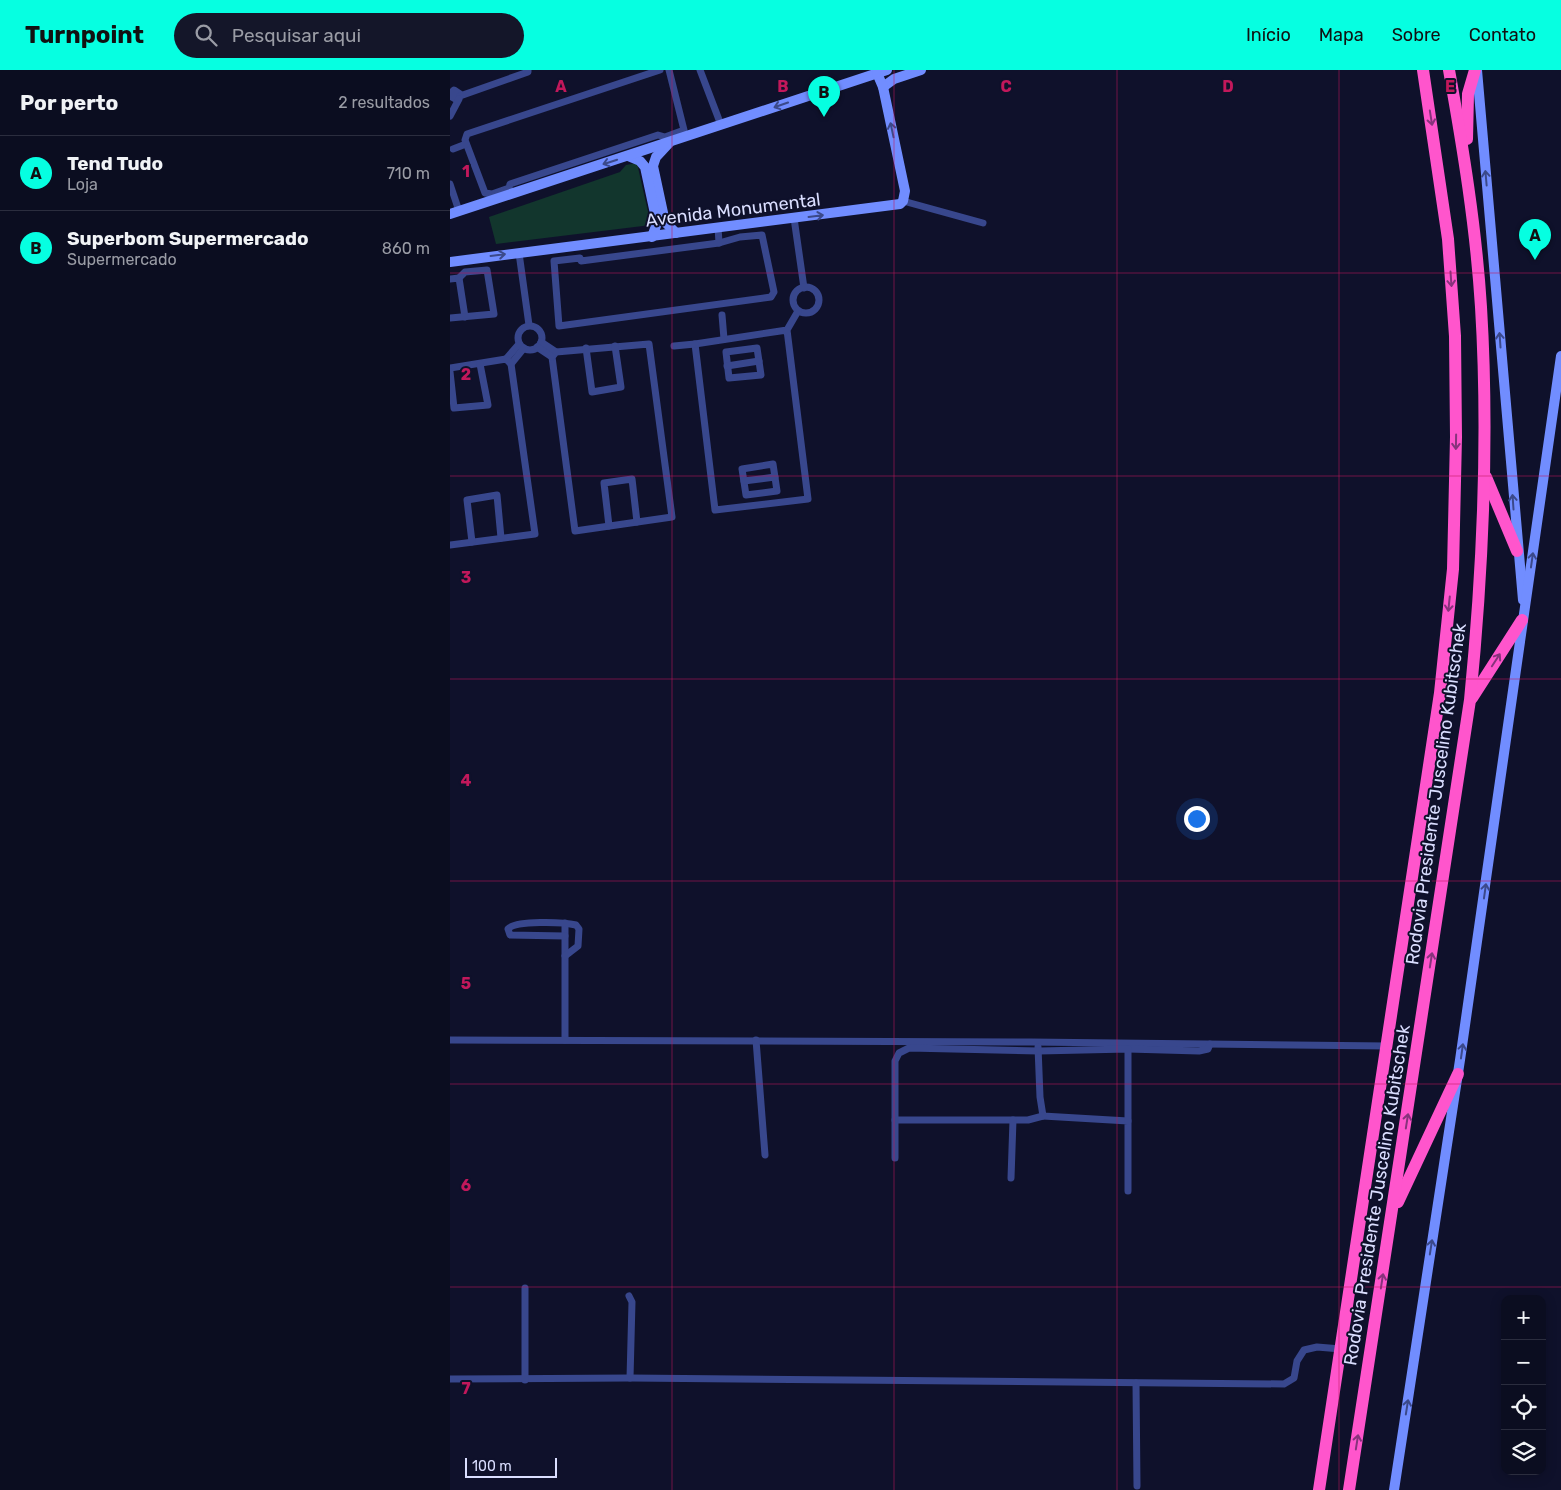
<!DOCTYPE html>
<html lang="pt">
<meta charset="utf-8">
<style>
:root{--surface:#0b0d20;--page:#141629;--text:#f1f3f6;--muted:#9a9ca5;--line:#2b2d3e;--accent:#06ffe1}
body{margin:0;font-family:Rubik,sans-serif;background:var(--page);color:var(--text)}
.controls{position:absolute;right:15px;bottom:15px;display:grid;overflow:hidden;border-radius:10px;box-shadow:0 2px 12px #0003}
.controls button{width:45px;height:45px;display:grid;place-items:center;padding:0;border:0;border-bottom:1px solid var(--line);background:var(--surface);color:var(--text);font:25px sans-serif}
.scale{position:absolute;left:15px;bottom:12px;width:92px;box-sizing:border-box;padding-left:5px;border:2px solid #dadeff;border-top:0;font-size:14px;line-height:18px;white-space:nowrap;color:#dadeff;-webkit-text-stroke:4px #0f112b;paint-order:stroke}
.you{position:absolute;left:746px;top:748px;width:18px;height:18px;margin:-12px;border:4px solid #fff;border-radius:50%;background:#1a73e8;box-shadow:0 0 0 8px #1a73e833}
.badge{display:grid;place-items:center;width:32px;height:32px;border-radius:50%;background:var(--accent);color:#111;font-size:16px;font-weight:700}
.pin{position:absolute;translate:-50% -41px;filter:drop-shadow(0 1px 2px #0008)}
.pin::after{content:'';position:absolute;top:26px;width:18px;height:15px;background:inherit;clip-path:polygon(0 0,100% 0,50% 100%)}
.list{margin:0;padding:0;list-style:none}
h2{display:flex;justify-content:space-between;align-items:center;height:65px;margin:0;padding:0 20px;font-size:21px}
h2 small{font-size:16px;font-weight:400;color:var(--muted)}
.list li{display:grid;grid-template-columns:32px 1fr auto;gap:15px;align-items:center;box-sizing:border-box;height:75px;padding:0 20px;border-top:1px solid var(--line)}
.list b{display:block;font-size:19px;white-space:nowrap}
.list p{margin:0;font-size:16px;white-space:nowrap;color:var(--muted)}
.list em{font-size:16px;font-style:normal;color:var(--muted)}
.icon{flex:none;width:28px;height:28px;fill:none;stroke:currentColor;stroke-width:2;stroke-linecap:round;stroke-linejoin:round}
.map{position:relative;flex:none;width:1111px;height:1420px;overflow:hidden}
header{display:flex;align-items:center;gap:30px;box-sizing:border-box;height:70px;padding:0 25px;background:var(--accent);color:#111}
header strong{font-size:24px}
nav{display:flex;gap:28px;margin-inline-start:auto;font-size:18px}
.search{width:350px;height:45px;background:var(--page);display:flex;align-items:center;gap:12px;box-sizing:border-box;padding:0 18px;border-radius:28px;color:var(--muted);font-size:19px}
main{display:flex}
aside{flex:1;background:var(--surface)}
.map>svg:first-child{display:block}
.green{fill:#12362d}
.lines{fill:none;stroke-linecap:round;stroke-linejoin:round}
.street{stroke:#38478d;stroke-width:7}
.secondary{stroke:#718dff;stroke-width:10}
.highway{stroke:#f5c;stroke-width:12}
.oneway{stroke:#3b498a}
.oneway2{stroke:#87337c}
.grid{fill:none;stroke:#c2185b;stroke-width:1;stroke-opacity:0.55}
.labels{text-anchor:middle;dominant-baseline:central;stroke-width:4;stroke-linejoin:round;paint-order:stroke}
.street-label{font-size:18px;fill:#dadeff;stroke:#0f112b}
.grid-label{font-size:16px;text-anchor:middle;font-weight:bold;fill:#c2185b;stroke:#0f112b;stroke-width:4;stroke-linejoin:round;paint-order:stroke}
</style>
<header>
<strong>Turnpoint</strong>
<div class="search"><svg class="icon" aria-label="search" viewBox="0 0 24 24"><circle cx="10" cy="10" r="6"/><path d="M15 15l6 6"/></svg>Pesquisar aqui</div>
<nav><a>Início</a><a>Mapa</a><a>Sobre</a><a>Contato</a></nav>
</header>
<main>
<aside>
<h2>Por perto<small>2 resultados</small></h2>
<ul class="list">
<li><span class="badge">A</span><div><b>Tend Tudo</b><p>Loja</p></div><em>710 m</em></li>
<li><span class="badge">B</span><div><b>Superbom Supermercado</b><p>Supermercado</p></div><em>860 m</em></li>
</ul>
</aside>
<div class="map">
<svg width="1111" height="1420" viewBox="0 0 1111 1420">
<rect width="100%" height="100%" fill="#0f112b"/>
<polygon class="green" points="187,93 201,155 46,174 39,147 170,102 176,95"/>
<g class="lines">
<g class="street">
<polyline points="210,0 17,64 15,70 35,123 42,124 59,118 60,114 66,112 208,65 215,67 234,60 219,0"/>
<polyline points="250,0 271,55"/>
<polyline points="0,24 4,20 10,24 7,30 0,26"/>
<polyline points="10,26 78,2 78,0"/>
<polyline points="0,46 9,29"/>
<polyline points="3,79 16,74"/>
<polyline points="0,114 9,141"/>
<polyline points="453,131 533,153"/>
<polyline points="344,148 354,218"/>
<polyline points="268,157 269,173"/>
<polygon points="312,165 324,222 321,227 109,256 104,191 130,188 131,191 269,173 290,167"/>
<polyline points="69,183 79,255"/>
<polyline points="0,209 9,208 15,247"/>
<circle cx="356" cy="230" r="13"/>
<polyline points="272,245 274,269"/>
<polyline points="0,248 44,244 37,200 15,202 9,208"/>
<circle cx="80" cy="268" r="12"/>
<polyline points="337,260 245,274 265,440 358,429 337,260 348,241"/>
<polyline points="91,272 106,282"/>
<polygon points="199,274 222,447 125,461 102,287 106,282"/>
<polyline points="224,276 245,274"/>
<polyline points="87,277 102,287"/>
<polyline points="136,278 142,322 171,317 165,276"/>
<polygon points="307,278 311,305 279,308 276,282"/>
<polyline points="56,289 69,274"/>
<polyline points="61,294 74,278"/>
<polyline points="277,296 309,291"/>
<polyline points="0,298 56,289 61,294 85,464 0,475"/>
<polyline points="0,302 4,338 38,335 30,294"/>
<polygon points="323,394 327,421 296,425 292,399"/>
<polyline points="294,411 325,407"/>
<polyline points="159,456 154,413 182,409 187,452"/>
<polyline points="22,472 17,430 47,425 51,468"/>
<polyline points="115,853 115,970"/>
<path d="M115 886 128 876 129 859 126 855C114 852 65 850 58 859L60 865 115 866"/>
<polyline points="0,970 581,972 938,976"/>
<polyline points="306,970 315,1085"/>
<polyline points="588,977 590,1027 593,1046 678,1051 678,1121"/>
<polyline points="678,979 749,981 758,979 760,974"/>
<polyline points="445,1050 578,1050 593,1046"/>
<polyline points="445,1088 445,991 449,983 459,978 589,981 678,979 678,1051"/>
<polyline points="561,1108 563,1050"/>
<polyline points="179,1226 182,1232 180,1308"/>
<polyline points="0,1309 180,1308 834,1314 844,1308 847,1291 854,1280 867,1277 891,1279"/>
<polyline points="75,1310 75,1218"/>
<polyline points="686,1313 687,1416"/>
</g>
<g class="secondary">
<polyline points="1027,0 1073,530"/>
<polyline points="433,17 444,9 471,0"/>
<polyline points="219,73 206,87 203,96 215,152 226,163"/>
<polyline points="178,86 190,91 195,97 207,153 202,167"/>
<polyline points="0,144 437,0"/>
<polyline points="0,192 450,134 453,131 455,121 433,17 427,3"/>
<polyline points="944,1420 1010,990 1111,286"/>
</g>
<g class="highway">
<polyline points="1017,69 1018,24 1025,0"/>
<polyline points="1036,407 1067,481"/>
<polyline points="1022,628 1072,550"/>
<polyline points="948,1132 1008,1004"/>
<polyline points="869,1420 990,623 1003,499 1006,367 1005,266 998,169 973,0"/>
<path d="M899 1420 1020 630C1033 499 1039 368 1031 237 1026 157 1013 78 999 0"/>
</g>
</g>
<defs><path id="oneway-shaft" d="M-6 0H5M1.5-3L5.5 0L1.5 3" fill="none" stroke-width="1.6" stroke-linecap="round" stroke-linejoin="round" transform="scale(1.25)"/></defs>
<g class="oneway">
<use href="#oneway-shaft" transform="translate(331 35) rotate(161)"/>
<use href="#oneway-shaft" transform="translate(442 60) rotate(-102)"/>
<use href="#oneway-shaft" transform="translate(160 92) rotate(162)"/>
<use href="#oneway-shaft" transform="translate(1036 108) rotate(-95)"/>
<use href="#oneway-shaft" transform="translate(366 146) rotate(-7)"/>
<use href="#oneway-shaft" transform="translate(48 185) rotate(-7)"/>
<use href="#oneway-shaft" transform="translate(1050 270) rotate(-94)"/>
<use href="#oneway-shaft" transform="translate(1063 432) rotate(-94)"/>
<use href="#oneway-shaft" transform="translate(1082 490) rotate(-82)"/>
<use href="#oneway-shaft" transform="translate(1035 821) rotate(-82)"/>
<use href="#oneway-shaft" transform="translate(1012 981) rotate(-82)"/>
<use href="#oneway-shaft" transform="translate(981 1177) rotate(-81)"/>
<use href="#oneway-shaft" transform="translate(957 1337) rotate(-81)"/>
</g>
<g class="oneway2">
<use href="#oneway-shaft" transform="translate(981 48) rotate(81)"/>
<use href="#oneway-shaft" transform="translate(1001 209) rotate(86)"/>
<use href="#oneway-shaft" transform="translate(1006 372) rotate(91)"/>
<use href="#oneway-shaft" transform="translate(999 534) rotate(96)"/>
<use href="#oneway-shaft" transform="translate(1046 590) rotate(-57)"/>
<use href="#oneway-shaft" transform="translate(981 890) rotate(-81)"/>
<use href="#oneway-shaft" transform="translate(957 1051) rotate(-81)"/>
<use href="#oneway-shaft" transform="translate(932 1211) rotate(-81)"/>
<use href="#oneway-shaft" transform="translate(907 1372) rotate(-81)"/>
</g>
<path class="grid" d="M222 0V1420M444 0V1420M667 0V1420M889 0V1420M0 203H1111M0 406H1111M0 609H1111M0 811H1111M0 1014H1111M0 1217H1111"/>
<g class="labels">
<g class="street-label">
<text transform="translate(283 140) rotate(-7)">Avenida Monumental</text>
<text transform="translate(986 724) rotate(-82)">Rodovia Presidente Juscelino Kubitschek</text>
<text transform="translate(927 1125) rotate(-81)">Rodovia Presidente Juscelino Kubitschek</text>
</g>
</g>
<g class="grid-label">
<text x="111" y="22">A</text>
<text x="333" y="22">B</text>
<text x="556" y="22">C</text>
<text x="778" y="22">D</text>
<text x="1000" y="22">E</text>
<text x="16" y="107">1</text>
<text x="16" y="310">2</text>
<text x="16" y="513">3</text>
<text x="16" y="716">4</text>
<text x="16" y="919">5</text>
<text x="16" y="1121">6</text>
<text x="16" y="1324">7</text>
</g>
</svg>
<div class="controls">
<button>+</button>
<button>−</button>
<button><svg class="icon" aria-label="locate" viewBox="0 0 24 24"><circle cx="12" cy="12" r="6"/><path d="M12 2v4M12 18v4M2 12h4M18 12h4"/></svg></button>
<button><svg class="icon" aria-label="layers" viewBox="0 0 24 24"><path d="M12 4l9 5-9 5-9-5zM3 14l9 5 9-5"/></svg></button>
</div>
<div class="scale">100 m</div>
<div class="you"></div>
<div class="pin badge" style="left:1085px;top:190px">A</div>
<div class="pin badge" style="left:374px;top:47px">B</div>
</div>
</main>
